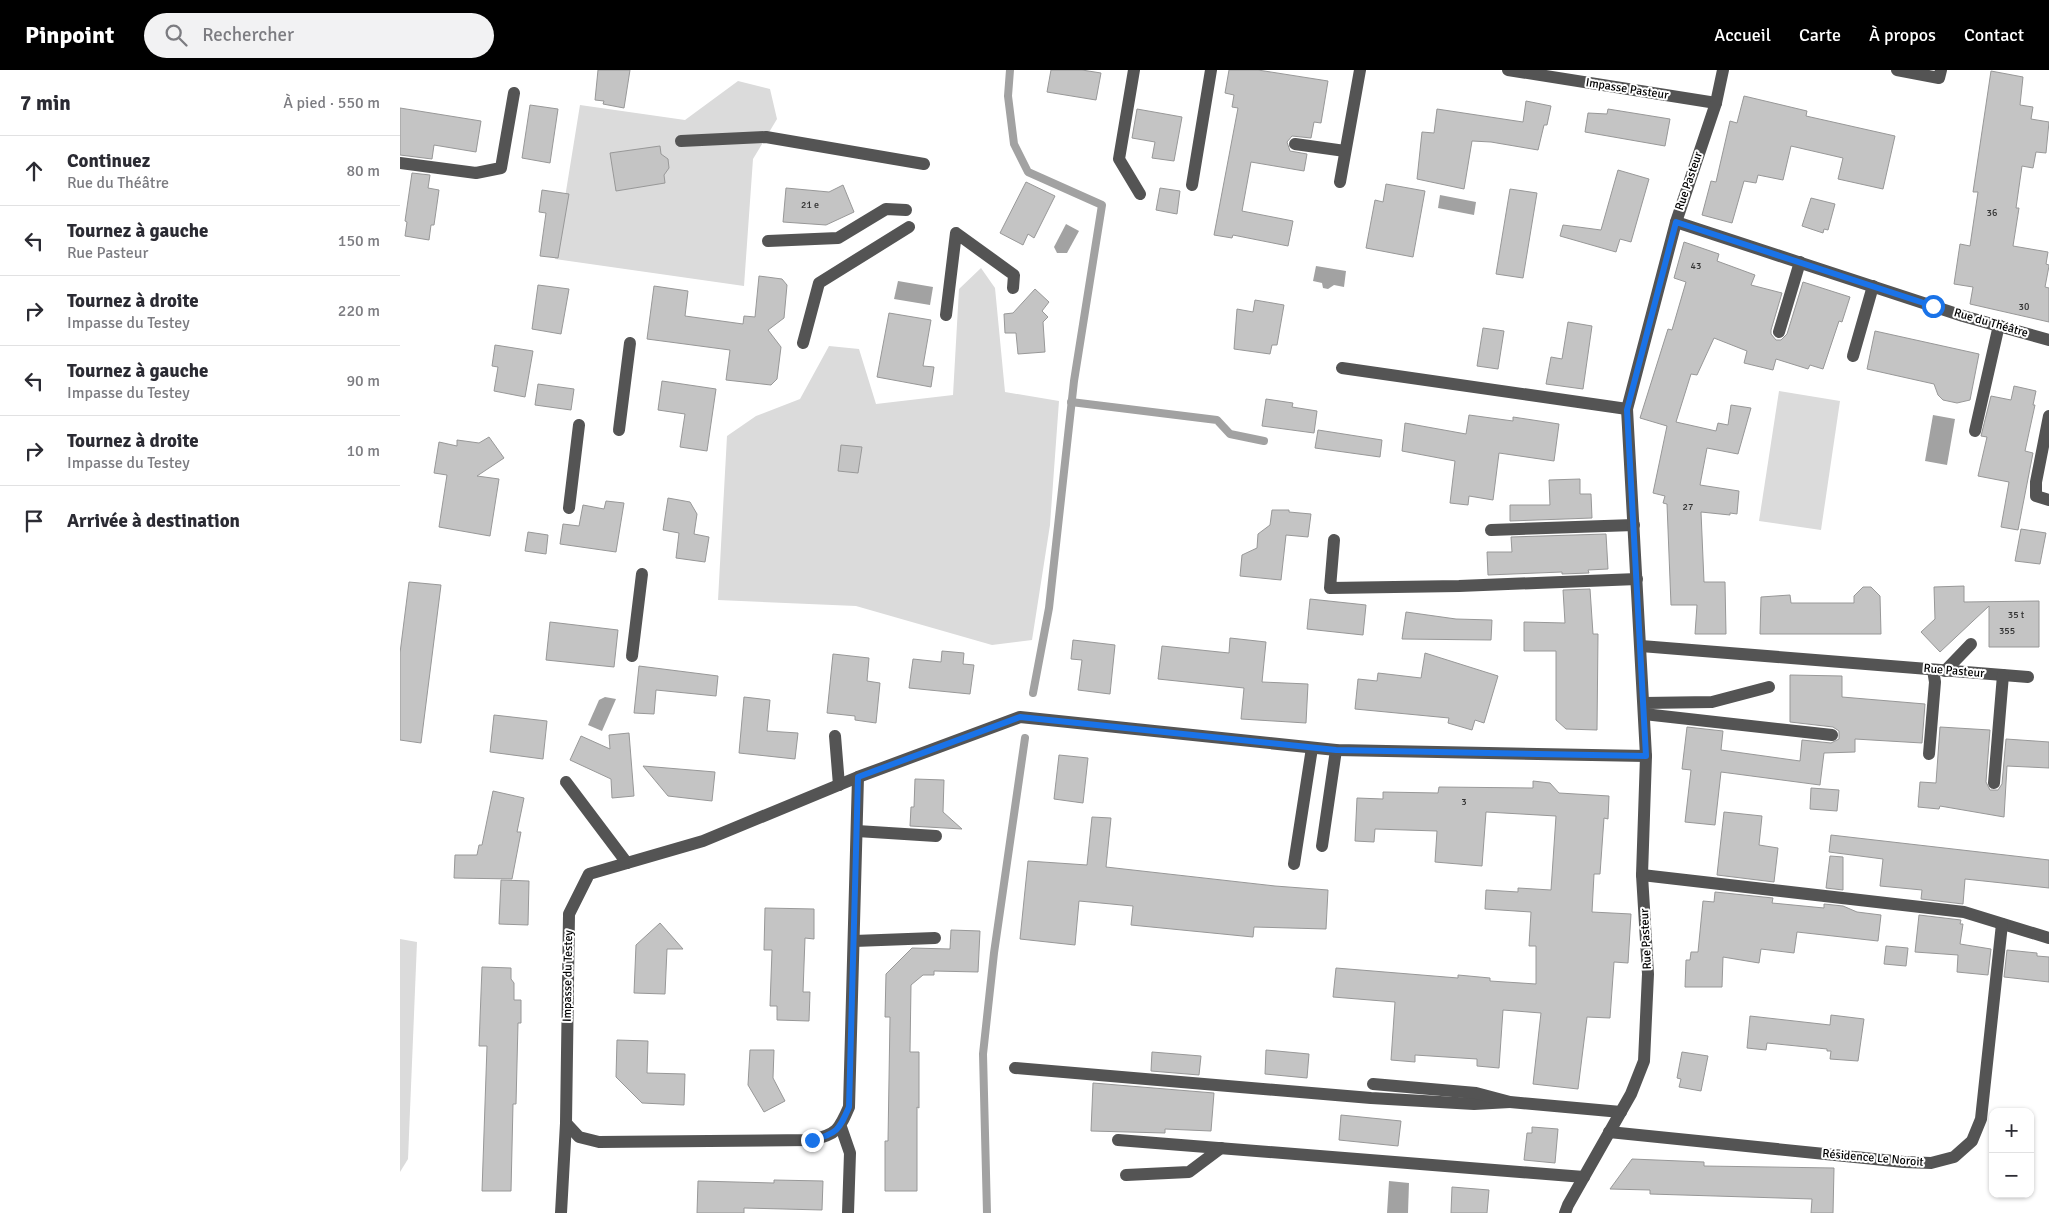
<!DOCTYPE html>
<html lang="fr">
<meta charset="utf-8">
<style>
:root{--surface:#fff;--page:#f2f2f3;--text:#2b2b33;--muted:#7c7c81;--line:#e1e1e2;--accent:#000}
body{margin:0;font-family:Signika,sans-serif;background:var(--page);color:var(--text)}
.controls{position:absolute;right:15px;bottom:15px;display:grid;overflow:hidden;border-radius:10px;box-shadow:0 1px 4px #0004}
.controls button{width:45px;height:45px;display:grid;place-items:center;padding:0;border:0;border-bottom:1px solid var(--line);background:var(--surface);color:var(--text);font:25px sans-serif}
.stop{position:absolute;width:15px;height:15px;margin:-11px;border:4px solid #1a73e8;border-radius:50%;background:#fff}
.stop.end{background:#1a73e8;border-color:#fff;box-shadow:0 1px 5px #0008}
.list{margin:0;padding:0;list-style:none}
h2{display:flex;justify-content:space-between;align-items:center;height:65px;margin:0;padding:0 20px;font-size:21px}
h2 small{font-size:16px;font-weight:400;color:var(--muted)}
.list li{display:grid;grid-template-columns:32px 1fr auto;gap:15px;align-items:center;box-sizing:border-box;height:70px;padding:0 20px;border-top:1px solid var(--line)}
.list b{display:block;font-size:19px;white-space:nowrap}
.list p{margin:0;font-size:16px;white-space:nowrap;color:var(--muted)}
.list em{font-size:16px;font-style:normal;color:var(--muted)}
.icon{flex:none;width:28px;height:28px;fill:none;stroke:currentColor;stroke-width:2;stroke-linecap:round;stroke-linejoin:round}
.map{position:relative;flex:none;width:1649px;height:1143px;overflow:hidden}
header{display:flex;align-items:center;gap:30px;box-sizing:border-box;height:70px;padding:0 25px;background:var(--accent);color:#fff}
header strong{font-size:24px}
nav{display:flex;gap:28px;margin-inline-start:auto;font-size:18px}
.search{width:350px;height:45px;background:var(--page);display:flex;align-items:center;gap:12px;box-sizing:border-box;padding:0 18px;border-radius:28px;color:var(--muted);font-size:19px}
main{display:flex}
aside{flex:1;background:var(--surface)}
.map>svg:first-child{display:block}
.green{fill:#dbdbdb}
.water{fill:#a2a2a2}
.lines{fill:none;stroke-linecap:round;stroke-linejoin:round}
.stream{stroke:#a2a2a2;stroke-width:8}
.building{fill:#c4c4c4;stroke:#989898}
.minor{stroke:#545454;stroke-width:12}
.route{stroke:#1a73e8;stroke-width:6}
.labels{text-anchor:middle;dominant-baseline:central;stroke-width:4;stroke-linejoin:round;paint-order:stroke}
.number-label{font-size:10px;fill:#313131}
.street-label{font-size:12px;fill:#000;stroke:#fff}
</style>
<header>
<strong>Pinpoint</strong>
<div class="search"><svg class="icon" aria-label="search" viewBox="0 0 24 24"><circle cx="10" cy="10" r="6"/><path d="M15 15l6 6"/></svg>Rechercher</div>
<nav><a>Accueil</a><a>Carte</a><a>À propos</a><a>Contact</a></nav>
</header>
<main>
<aside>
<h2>7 min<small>À pied · 550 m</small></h2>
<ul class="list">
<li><svg class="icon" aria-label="ahead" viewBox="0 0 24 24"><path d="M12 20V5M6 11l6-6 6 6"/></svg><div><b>Continuez</b><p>Rue du Théâtre</p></div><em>80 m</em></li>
<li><svg class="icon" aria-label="left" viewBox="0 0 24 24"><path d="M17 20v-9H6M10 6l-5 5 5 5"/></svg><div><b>Tournez à gauche</b><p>Rue Pasteur</p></div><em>150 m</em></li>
<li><svg class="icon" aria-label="right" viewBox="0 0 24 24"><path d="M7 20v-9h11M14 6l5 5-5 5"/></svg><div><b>Tournez à droite</b><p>Impasse du Testey</p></div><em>220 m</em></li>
<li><svg class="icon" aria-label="left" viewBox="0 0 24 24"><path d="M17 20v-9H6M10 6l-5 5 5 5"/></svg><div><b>Tournez à gauche</b><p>Impasse du Testey</p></div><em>90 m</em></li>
<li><svg class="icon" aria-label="right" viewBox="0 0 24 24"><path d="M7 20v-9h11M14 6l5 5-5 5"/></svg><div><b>Tournez à droite</b><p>Impasse du Testey</p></div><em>10 m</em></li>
<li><svg class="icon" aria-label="arrive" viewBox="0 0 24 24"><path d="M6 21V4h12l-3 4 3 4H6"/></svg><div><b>Arrivée à destination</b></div></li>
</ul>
</aside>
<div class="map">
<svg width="1649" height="1143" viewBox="0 0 1649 1143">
<rect width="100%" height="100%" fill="#fff"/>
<g class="green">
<polygon points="338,11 370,19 377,49 353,89 344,216 155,189 180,35 285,50"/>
<polygon points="581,198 595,218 605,322 659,331 650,455 632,570 592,575 456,536 318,530 327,366 356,346 400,329 429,276 459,279 476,334 553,325 559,219"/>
<polygon points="1379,321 1440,331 1421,460 1359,451"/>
<polygon points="0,869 17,872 8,1089 0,1102"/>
</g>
<g class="water">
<polygon points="1040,125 1076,132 1074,145 1038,138"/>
<polygon points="666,154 679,161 667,183 657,183 654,177"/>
<polygon points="916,196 946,201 944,217 934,215 928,219 923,218 922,213 913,211"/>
<polygon points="498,211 533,217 530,235 494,229"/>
<polygon points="1533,345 1555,349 1547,395 1525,391"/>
<polygon points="205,627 216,629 202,661 188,655 199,630"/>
<polygon points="989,1111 1009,1113 1008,1143 987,1143"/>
</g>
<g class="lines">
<g class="stream">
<polyline points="610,0 608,26 614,74 628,102 702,135 674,311 649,538 633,623"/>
<polyline points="671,332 817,350 830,364 864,371"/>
<polyline points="587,1143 583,984 594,883 625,668"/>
</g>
</g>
<g class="building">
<polygon points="198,0 230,0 224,38 203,34 204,31 195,30"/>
<polygon points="651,0 682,0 701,3 696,30 647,22"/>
<polygon points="829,0 858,0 928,11 921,53 914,52 911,68 892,66 887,72 890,81 907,84 904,101 851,92 842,141 893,151 888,176 833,165 832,168 814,165 838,38 832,37 834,25 825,23"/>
<polygon points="1591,1 1623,7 1620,35 1633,37 1631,49 1649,52 1646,83 1636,82 1633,98 1622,96 1616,138 1619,138 1613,176 1648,182 1646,194 1649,195 1649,196 1645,217 1649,218 1649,252 1570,234 1573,217 1554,214 1560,174 1570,176 1578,122 1573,122"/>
<polygon points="1344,26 1407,41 1406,46 1495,66 1483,119 1438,109 1443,88 1391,76 1383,110 1358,105 1356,113 1344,111 1332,153 1302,145 1311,111 1316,112 1330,51 1337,53"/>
<polygon points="1126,31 1151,36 1147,55 1144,55 1138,80 1091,72 1072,71 1064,119 1017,109 1022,62 1034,63 1037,39 1123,52"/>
<polygon points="130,35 158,39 150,93 122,88"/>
<polygon points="0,38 81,51 76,82 34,75 32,89 0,85"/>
<polygon points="737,39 782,47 774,91 752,88 755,72 732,68"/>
<polygon points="1208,39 1270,49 1265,76 1185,62 1188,43 1207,44"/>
<polygon points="260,76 261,84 268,89 269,98 264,105 265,113 216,121 210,83"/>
<polygon points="1218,100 1249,109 1231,172 1220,169 1216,182 1160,166 1163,155 1201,160"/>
<polygon points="12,103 30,105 28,118 39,120 34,155 31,155 29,170 5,166 7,152 5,151"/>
<polygon points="626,112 655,126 634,168 628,164 623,175 600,163"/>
<polygon points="986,114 1025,121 1013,187 966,178 975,130 983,132"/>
<polygon points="443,115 454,142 426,155 383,152 386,118 429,122"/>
<polygon points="760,118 780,121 777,144 756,140"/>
<polygon points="1110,119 1137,123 1123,208 1096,204"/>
<polygon points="142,120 169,124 158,188 140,186 146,143 139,142"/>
<polygon points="1411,128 1435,134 1428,160 1424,159 1423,163 1402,156"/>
<polygon points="1284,172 1319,184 1317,191 1355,205 1351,215 1382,223 1371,260 1371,264 1376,270 1381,270 1387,264 1403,212 1450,227 1442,252 1439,251 1423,299 1410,295 1408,299 1376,289 1373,300 1344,293 1347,281 1314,268 1297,305 1291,304 1276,352 1316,361 1318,353 1328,355 1331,335 1351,338 1338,384 1307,378 1300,415 1339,421 1337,444 1330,443 1330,445 1301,442 1304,512 1325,512 1326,564 1295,564 1297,535 1271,535 1267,434 1263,433 1265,426 1253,423 1267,356 1240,348 1268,259 1272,260 1286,212 1274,208"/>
<polygon points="359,206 382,209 387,215 384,248 368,260 381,277 377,309 371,315 326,310 330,280 247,269 254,216 288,221 285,246 343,254 344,246 355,247"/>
<polygon points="138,215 169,219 161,264 132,259"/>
<polygon points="635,219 649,232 642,241 648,247 643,252 645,282 618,284 616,263 605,263 604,244 613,243"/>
<polygon points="855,230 884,235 877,275 872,275 870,284 834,279 837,239 853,242"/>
<polygon points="489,243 531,250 523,296 534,297 531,317 477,307"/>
<polygon points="1168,252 1192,256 1183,319 1146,314 1151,287 1162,289"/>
<polygon points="1083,258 1104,261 1098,299 1077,296"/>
<polygon points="1475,261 1579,284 1570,330 1557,333 1543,330 1538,325 1534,314 1467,299"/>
<polygon points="95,275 133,281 125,327 94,321 98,297 92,296"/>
<polygon points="262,311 316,319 307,381 280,377 285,344 258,340"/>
<polygon points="138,314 174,319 171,340 135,335"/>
<polygon points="1614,316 1636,321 1633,335 1635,335 1625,381 1633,383 1618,460 1601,457 1609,412 1578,406 1587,367 1581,366 1591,326 1611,330"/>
<polygon points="866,329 893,333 892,337 917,341 914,363 862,356"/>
<polygon points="1069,345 1113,351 1113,347 1159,354 1154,391 1099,383 1093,430 1069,426 1068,435 1050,433 1055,391 1002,381 1005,353 1066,364"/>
<polygon points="918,360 982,370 980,387 915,378"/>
<polygon points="89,367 104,388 77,406 99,409 90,466 39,457 47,405 34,403 39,372 57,376 57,370 79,373"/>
<polygon points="441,375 462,377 458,403 438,401"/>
<polygon points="1180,409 1180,424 1191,424 1192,448 1110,451 1110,435 1150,435 1149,410"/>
<polygon points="268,428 290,432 297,444 294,464 309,467 305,492 276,488 279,463 263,460"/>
<polygon points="206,431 224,433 216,482 160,474 163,454 179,456 183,435 204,439"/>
<polygon points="872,440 889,440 889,442 911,444 908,467 886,465 881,510 840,506 842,485 857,478 858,464 870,455"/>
<polygon points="1621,459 1646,463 1640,494 1615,491"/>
<polygon points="128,462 148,465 146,484 125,481"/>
<polygon points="1206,464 1208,499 1188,500 1189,503 1162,504 1162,502 1088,505 1087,482 1112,482 1111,467"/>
<polygon points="9,512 41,515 21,673 0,670 0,583"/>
<polygon points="1564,516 1564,532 1639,531 1639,577 1589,577 1589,536 1540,582 1521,562 1535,549 1534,517"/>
<polygon points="1463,517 1471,517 1480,526 1481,564 1360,564 1361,527 1390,525 1391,533 1454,533 1454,526"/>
<polygon points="1190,519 1193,564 1198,564 1197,660 1166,659 1156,650 1156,581 1124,581 1124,552 1165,553 1163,520"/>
<polygon points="910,529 966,535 963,565 907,559"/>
<polygon points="1006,542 1056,549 1092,550 1091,570 1002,569"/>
<polygon points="150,552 218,560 214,597 146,590"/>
<polygon points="830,568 866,572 862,612 908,614 906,653 841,649 844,618 758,609 762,576 829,583"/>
<polygon points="673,570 715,575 710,624 678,620 682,590 671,589"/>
<polygon points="542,581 564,583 563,594 574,595 570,624 509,618 513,589 541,592"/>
<polygon points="1025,583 1098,606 1084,653 1075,650 1072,660 1048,653 1049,648 955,639 958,609 977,611 978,603 1021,608"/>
<polygon points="433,584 469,588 467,611 480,613 476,653 455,650 455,646 427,643"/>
<polygon points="239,596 318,606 316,626 256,620 254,644 234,643"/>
<polygon points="1390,605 1442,606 1442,627 1525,634 1522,673 1455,669 1455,682 1424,683 1420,715 1321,702 1315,755 1285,752 1291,700 1282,699 1287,657 1323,661 1321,680 1400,691 1402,670 1431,673 1439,669 1439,661 1433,657 1390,652"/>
<polygon points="344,627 370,630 367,661 398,663 395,689 339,683"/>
<polygon points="94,645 147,651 143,689 90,682"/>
<polygon points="1540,657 1590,660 1586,712 1590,720 1598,720 1602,714 1606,669 1649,672 1649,698 1607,696 1604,747 1540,736 1539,739 1518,737 1520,712 1536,713"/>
<polygon points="229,663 234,726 212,728 211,709 170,690 181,666 210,679 209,665"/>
<polygon points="659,685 688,688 683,733 654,729"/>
<polygon points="243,696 315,702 312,731 268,726"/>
<polygon points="515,709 544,710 543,742 562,759 510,756 511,737 514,737"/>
<polygon points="1133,711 1150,713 1159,723 1209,726 1208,749 1204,748 1200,804 1194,804 1192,842 1231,844 1228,893 1214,892 1210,948 1187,947 1178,1019 1133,1014 1141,943 1103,940 1099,998 1077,996 1077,989 1015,985 1015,992 991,990 995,932 933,927 936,898 1058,908 1058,905 1090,908 1090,911 1136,914 1136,876 1129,876 1131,842 1085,839 1086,820 1118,822 1118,818 1151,820 1156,746 1086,742 1082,796 1035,792 1037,761 975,759 974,772 955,771 957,728 983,729 983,722 1038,723 1039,717 1133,718"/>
<polygon points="1411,718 1439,720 1437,741 1410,739"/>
<polygon points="93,721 124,728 117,762 121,762 112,809 54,808 55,785 77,785 79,775 82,775"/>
<polygon points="1324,742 1362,746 1359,775 1378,778 1374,812 1317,805"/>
<polygon points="692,747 711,748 706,797 875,816 928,820 926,859 854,857 853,867 731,855 733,836 679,831 675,875 620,869 628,791 687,795"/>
<polygon points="1431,765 1649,790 1649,818 1565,809 1563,834 1521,829 1522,820 1480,816 1483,789 1429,782"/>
<polygon points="1430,786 1443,787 1443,820 1426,818"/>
<polygon points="101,810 129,811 128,855 99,854"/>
<polygon points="1315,822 1373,828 1372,833 1424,838 1424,834 1443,836 1457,842 1481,845 1478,871 1397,862 1394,883 1361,879 1359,893 1323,887 1322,917 1285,917 1286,890 1290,890 1291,882 1298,882 1303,831 1314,832"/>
<polygon points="365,838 414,839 414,869 405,868 403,922 410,922 409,951 377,950 377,936 370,936 372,880 364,880"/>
<polygon points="1519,845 1561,850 1560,854 1563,854 1560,874 1591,879 1588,905 1557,902 1558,885 1515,882"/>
<polygon points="260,853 283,879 267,879 265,924 234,923 236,875"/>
<polygon points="551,860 580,861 578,902 534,901 534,905 523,905 511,915 510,982 519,982 519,1038 517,1037 517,1121 485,1121 485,1071 488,1071 490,947 485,947 486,904 512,878 550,879"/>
<polygon points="1486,876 1508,878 1506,896 1484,894"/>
<polygon points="1607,880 1637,883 1637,886 1649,887 1649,912 1604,907"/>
<polygon points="82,897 111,898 111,909 114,913 114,930 121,930 121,953 118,953 116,1034 113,1034 111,1121 82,1121 87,976 79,976"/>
<polygon points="1431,945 1464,949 1458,991 1430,989 1431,981 1427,981 1427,979 1367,973 1366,980 1347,978 1350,946 1430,955"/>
<polygon points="217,970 248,971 247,1003 285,1004 284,1035 242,1033 216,1007"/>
<polygon points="350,980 374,980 373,1008 385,1031 364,1042 348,1015"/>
<polygon points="866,980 909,984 907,1008 865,1004"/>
<polygon points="752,982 801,986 799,1005 751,1001"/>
<polygon points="1282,982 1308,986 1301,1021 1279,1017 1281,1009 1277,1008"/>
<polygon points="693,1013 814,1023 811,1061 765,1059 765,1063 691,1061"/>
<polygon points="941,1045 1001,1051 998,1076 939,1070"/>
<polygon points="1132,1057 1158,1059 1155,1093 1124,1090 1127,1063 1132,1063"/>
<polygon points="1232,1089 1304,1092 1304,1096 1434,1098 1433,1143 1411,1143 1412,1129 1250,1124 1250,1120 1210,1119"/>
<polygon points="374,1110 423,1111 422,1140 344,1138 344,1143 297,1143 298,1111 374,1113"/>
<polygon points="1052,1117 1089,1120 1087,1143 1051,1143"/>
</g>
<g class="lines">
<g class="minor">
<polyline points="734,0 719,89 740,124"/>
<polyline points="1108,0 1316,33"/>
<polyline points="1497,0 1539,8 1541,0"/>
<polyline points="281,71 366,67 524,94"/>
<polyline points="895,74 945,81"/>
<polyline points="0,93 76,103 101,98 114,23"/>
<polyline points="940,112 960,0"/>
<polyline points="792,115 811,0"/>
<polyline points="1276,152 1563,246 1649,270"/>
<polyline points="368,171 438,168 486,139 506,140"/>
<polyline points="546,245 556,163 614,205 613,218"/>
<polyline points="1379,262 1400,192"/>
<polyline points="403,273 419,213 509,157"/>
<polyline points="1453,286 1473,216"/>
<polyline points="942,298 1227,339"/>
<polyline points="1649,346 1636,412 1636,426 1649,430"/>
<polyline points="219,360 230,273"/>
<polyline points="1575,361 1599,255"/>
<polyline points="169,438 179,355"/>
<polyline points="1091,460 1234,455"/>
<polyline points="934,470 930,518 1059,516 1237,509"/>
<polyline points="1241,576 1628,607"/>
<polyline points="232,586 242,504"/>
<polyline points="1545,601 1571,574"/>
<polyline points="1244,633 1312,632 1369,617"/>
<polyline points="1244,644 1432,665"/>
<polyline points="435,666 439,715"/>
<polyline points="1529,684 1535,612 1533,600"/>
<polyline points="166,712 227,793"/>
<polyline points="1594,713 1603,605"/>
<polyline points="457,761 536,766"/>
<polyline points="922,776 936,680"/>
<polyline points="894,794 912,678"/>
<polyline points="1242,805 1564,842 1649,868"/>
<polyline points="454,871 535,868"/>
<polyline points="615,998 971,1028 1074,1034 1110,1032"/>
<polyline points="973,1014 1076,1023 1110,1032 1221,1042"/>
<path d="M166 1053 179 1067 199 1072 412 1070C437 1064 439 1060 449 1037L458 707"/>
<polyline points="441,1057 450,1083 448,1143"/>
<polyline points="1209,1062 1504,1092 1531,1093 1554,1087 1572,1071 1581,1049 1602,854"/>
<polyline points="718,1070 1184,1107"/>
<polyline points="726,1105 789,1102 821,1078"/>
<polyline points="161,1143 166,1053 169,844 189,804 303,771 458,707 620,647 936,680 1246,686"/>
<polyline points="1165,1143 1168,1135 1231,1024 1244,991 1248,904 1242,805 1246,686 1227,339 1276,152 1316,33 1323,0"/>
</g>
</g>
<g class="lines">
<path class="route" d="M412 1070C437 1064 439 1060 449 1037L458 707 620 647 936 680 1246 686 1227 340 1276 152 1533 236"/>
</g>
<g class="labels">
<g class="number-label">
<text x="410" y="135">21 e</text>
<text x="1592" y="143">36</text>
<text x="1296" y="196">43</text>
<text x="1624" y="237">30</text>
<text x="1288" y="437">27</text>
<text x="1616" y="545">35 t</text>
<text x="1607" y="561">355</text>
<text x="1064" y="732">3</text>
</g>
<g class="street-label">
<text transform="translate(1227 19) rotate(9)">Impasse Pasteur</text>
<text transform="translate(1289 111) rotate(-71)">Rue Pasteur</text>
<text transform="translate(1591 253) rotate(16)">Rue du Théâtre</text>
<text transform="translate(1554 601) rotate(5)">Rue Pasteur</text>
<text transform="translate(1246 869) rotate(-93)">Rue Pasteur</text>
<text transform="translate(168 906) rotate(-89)">Impasse du Testey</text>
<text transform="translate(1473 1088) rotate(5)">Résidence Le Noroit</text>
</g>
</g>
</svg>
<div class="controls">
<button>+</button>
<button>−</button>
</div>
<div class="stop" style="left:1533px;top:236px"></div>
<div class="stop end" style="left:412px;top:1070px"></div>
</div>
</main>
